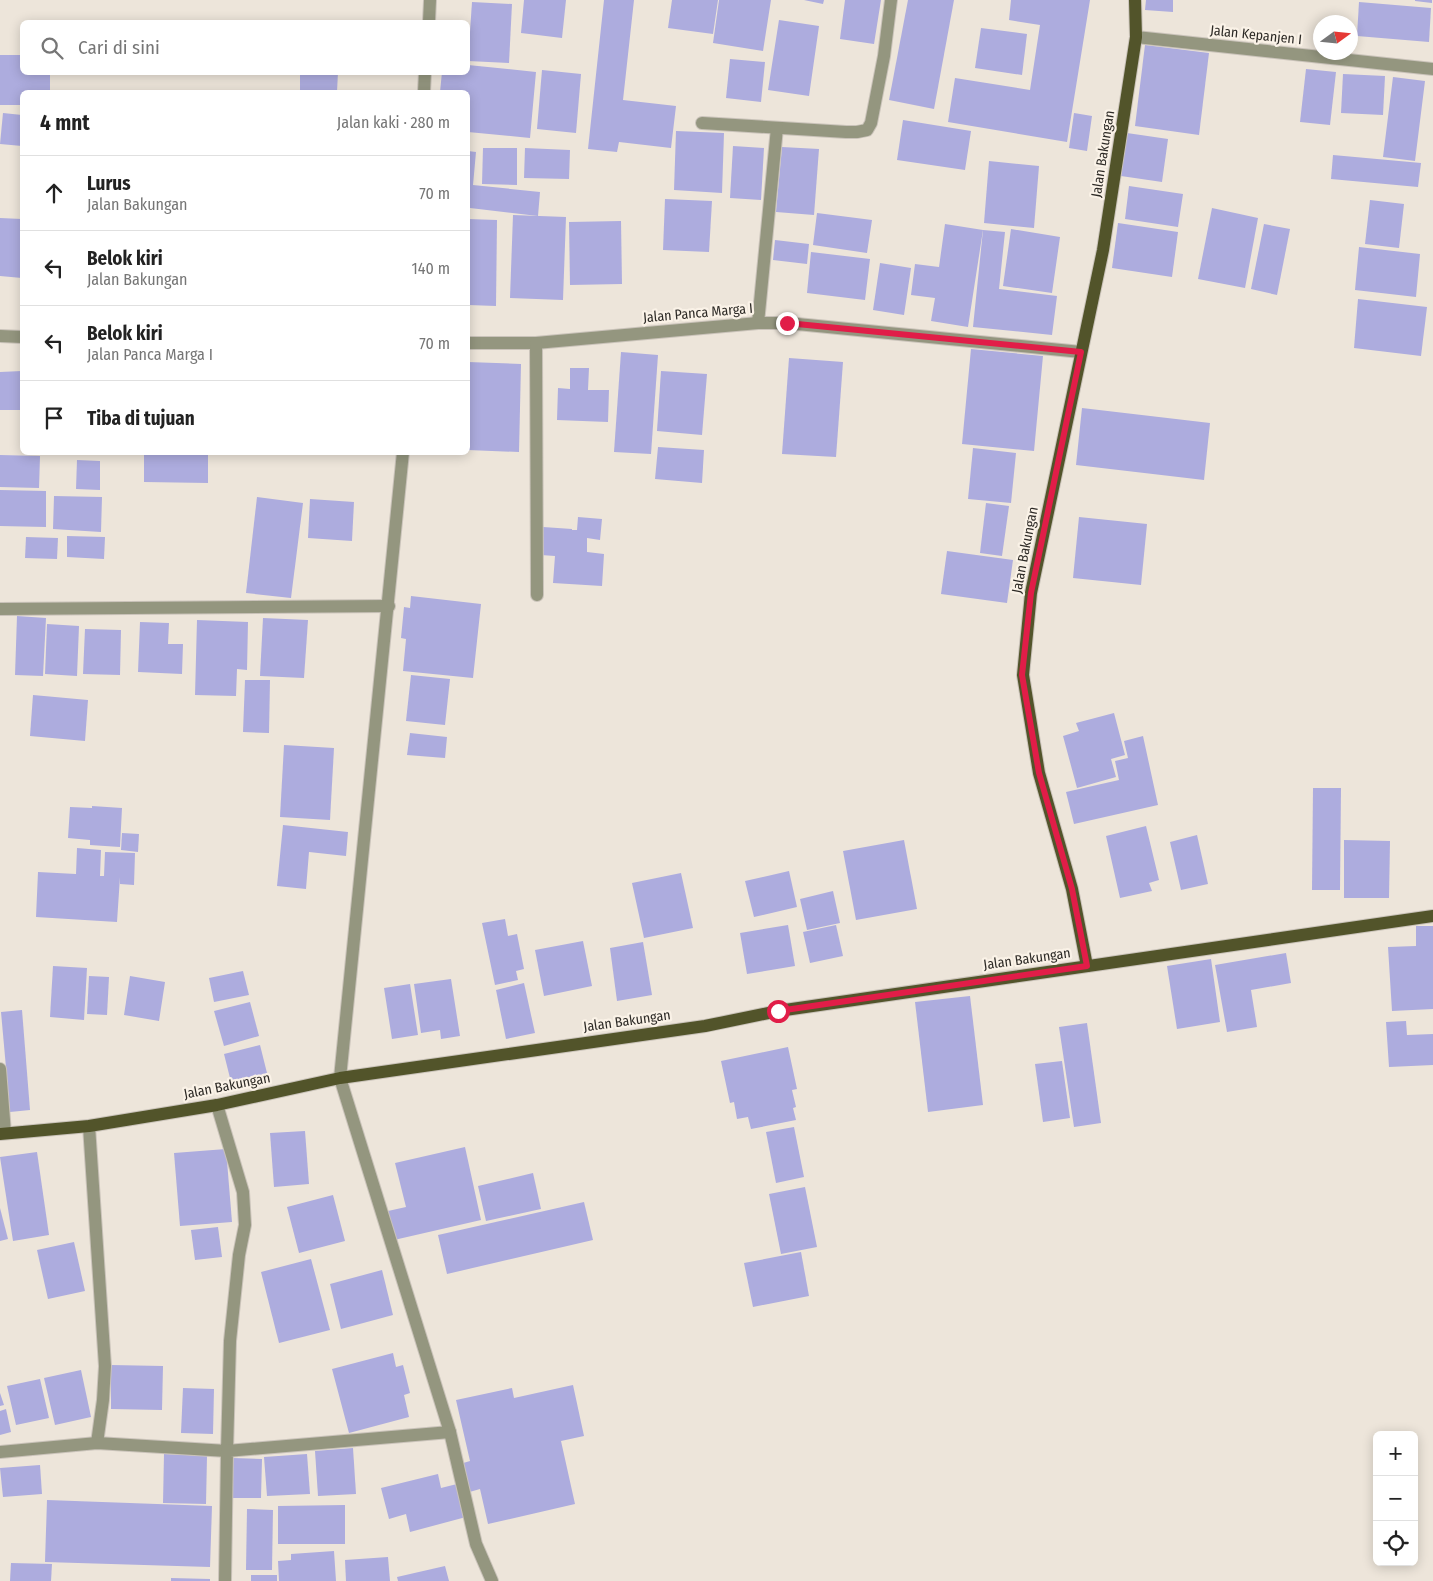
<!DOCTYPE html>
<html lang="id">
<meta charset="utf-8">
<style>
:root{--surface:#fff;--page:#f2f2f2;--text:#222;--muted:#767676;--line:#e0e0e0}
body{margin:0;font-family:"Fira Sans Condensed",sans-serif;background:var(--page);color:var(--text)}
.controls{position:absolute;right:15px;bottom:15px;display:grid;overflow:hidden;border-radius:8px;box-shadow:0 2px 12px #0003}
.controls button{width:45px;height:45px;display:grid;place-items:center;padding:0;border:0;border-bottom:1px solid var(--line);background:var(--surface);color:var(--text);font:25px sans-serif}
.compass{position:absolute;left:1313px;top:15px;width:45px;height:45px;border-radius:50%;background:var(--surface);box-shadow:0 2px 12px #0003;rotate:75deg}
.stop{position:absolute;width:15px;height:15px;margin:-11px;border:4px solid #e11d48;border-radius:50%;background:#fff}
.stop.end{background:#e11d48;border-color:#fff;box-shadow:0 1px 5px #0008}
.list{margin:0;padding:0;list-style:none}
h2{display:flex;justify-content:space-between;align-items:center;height:65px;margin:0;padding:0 20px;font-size:21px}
h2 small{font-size:16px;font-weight:400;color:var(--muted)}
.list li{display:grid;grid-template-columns:32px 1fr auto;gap:15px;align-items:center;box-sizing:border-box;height:75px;padding:0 20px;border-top:1px solid var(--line)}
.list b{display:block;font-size:19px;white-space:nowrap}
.list p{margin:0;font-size:16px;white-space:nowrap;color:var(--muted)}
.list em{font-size:16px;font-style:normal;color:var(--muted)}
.icon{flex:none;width:28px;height:28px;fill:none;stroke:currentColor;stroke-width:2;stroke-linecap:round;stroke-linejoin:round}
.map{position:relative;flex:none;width:1433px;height:1581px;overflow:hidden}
.search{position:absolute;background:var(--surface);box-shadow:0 2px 12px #0003;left:20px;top:20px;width:450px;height:55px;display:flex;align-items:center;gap:12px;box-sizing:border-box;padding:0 18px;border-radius:8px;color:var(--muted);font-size:19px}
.panel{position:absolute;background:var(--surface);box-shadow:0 2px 12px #0003;left:20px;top:90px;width:450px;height:365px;border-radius:8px}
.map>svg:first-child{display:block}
.building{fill:#adacde}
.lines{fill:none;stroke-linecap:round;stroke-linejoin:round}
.minor-casing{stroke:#cac3ba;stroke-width:14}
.major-casing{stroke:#cac3ba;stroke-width:14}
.minor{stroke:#94967f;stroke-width:12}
.major{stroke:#52542a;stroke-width:12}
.route{stroke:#e11d48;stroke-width:6}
.labels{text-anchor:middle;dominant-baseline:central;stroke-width:4.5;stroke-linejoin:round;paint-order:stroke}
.street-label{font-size:14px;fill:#2d2a26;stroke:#faf2e7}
</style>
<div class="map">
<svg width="1433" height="1581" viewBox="0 0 1433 1581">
<rect width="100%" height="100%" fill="#ede5da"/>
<g class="building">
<polygon points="524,0 566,0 562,38 521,33"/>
<polygon points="604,0 634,0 623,100 676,106 671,148 619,142 617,152 588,149"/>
<polygon points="672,0 718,0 713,34 668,28"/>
<polygon points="719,0 771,0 763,51 713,43"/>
<polygon points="804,0 824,0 823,4"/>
<polygon points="845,0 881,0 874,44 840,39"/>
<polygon points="908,0 954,0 934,109 889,100"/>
<polygon points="1011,0 1090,0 1067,142 948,122 955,78 1030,90 1040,25 1009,20"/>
<polygon points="1146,0 1173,0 1173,12 1145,10"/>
<polygon points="1415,0 1432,0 1432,3 1415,1"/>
<polygon points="472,2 512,4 509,63 468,61"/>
<polygon points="1359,2 1431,8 1429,42 1357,36"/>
<polygon points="779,20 819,26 809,96 768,90"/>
<polygon points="981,28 1027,34 1022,75 975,68"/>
<polygon points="1145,45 1209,53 1199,135 1135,126"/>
<polygon points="0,55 22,55 22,72 50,72 50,92 22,92 22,105 0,105"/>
<polygon points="730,59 765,62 761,102 726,98"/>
<polygon points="468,65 536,72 530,138 468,132 468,92 440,92 442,72 468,72"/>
<polygon points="1306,69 1336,72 1330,125 1300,122"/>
<polygon points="542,70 581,74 576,133 537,129"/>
<polygon points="300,72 338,72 337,92 300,91"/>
<polygon points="1343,74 1385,76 1383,115 1341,113"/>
<polygon points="1393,77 1425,81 1415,161 1383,157"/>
<polygon points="3,113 22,115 22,146 0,144"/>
<polygon points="1074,113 1092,116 1087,151 1069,148"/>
<polygon points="903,120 971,131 965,170 897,160"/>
<polygon points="676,131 724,133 722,193 674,190"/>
<polygon points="1127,133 1168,139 1162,182 1121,176"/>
<polygon points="733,146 764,148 761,200 730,198"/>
<polygon points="782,147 819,149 814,215 776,212"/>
<polygon points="483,148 517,148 517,185 482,184"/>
<polygon points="525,148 570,150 569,179 524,178"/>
<polygon points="468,151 476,152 473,185 540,192 538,216 470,208 470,213 468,212"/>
<polygon points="1333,155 1421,163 1418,187 1331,179"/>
<polygon points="989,161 1039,166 1034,228 984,223"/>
<polygon points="1129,186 1183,194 1178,227 1125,219"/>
<polygon points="665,199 712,201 709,252 663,250"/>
<polygon points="1370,200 1404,204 1399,248 1365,244"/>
<polygon points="1212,208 1258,218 1245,288 1198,279"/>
<polygon points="817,213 872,220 867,253 813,245"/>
<polygon points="513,215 566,217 563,300 510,298"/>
<polygon points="0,218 22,219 22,278 0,276"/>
<polygon points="468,219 497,220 496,306 468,305"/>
<polygon points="621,221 622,284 570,285 569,222"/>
<polygon points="1118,223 1178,232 1172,277 1112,268"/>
<polygon points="945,224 983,230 968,327 931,321 935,298 911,295 915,264 939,267"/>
<polygon points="1264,224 1290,229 1277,295 1251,289"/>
<polygon points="1011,229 1060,237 1052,293 1003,286"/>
<polygon points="983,230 1005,232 999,289 1057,296 1052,335 973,327"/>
<polygon points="775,240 809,244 807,264 773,260"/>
<polygon points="1359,247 1420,254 1416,297 1355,290"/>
<polygon points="811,252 870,259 865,300 807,293"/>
<polygon points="880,263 911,268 904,315 873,310"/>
<polygon points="1358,299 1427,307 1421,356 1354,348"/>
<polygon points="971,349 1043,356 1034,451 962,444"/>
<polygon points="621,352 658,355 651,454 614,452"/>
<polygon points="789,358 843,362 836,457 782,454"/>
<polygon points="468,362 521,364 519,452 468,450"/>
<polygon points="570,368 589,368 588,390 609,390 608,422 557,420 558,388 570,389"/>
<polygon points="22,371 22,410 0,410 0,372"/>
<polygon points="661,371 707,374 702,435 657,431"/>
<polygon points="1082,408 1210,423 1204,480 1076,465"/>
<polygon points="658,447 704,450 702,483 655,479"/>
<polygon points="973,448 1016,453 1011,503 968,499"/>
<polygon points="144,452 208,452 208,483 144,482"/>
<polygon points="0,455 40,456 39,488 0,487"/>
<polygon points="77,460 100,461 100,490 76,489"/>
<polygon points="0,490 46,491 46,527 0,526"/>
<polygon points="54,496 102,497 101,532 53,529"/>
<polygon points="257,497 303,503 291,598 246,593"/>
<polygon points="310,499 354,502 352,541 308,538"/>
<polygon points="986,503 1009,506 1002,556 980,553"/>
<polygon points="578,517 602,519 600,540 587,538 587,552 604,554 602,586 553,583 555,556 541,555 543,527 572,529 572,530 577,530"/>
<polygon points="1079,517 1147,524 1141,585 1073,578"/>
<polygon points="67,536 105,537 104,559 67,557"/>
<polygon points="26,537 58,538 57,559 25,558"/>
<polygon points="947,551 1013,560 1007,603 941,594"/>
<polygon points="411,596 481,604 473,678 403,671 406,639 401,638 404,607 410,608"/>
<polygon points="17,616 46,618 43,676 15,675"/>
<polygon points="263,618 308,620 304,678 260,676"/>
<polygon points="197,620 248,622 247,670 237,669 236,696 195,695"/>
<polygon points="140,622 169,623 168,644 183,644 182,674 138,672"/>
<polygon points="47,624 79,626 77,676 45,674"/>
<polygon points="85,629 121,630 120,675 83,674"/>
<polygon points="411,675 450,679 445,725 406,721"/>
<polygon points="245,680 270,680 269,733 243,732"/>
<polygon points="33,695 88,700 85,741 30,736"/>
<polygon points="1114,713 1125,755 1111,759 1116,777 1077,788 1063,736 1079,731 1076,723"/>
<polygon points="410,733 447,737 445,758 407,755"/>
<polygon points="1143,736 1158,805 1074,824 1066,792 1119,780 1115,761 1128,758 1124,741"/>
<polygon points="284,745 334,748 330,820 280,817"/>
<polygon points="1313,788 1341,788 1340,890 1312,890"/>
<polygon points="92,806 122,808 120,847 90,845 90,840 68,838 70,807 92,808"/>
<polygon points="283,825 348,832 346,856 309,852 306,889 277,886"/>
<polygon points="1146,826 1159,880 1149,883 1152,891 1120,898 1106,836"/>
<polygon points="122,833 139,834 138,852 121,850"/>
<polygon points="1197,835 1208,884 1181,890 1170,842"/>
<polygon points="904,840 917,909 856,920 843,851"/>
<polygon points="1344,840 1390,841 1389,898 1344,898"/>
<polygon points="77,848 101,850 100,876 104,876 105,852 135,853 134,885 120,884 120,877 117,922 36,917 38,872 76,874"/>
<polygon points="789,871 797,907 754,917 745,881"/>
<polygon points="681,873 693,928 644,938 632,883"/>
<polygon points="833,891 840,923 807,930 800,899"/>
<polygon points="505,919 508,936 517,934 524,969 516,971 518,980 495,985 482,923"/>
<polygon points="788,925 795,966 747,974 740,933"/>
<polygon points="836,925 843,956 810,963 803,932"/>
<polygon points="1416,926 1433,926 1433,1009 1392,1011 1388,947 1416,946"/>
<polygon points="583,941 592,986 544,996 535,950"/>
<polygon points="643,942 652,995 617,1001 610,948"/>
<polygon points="1286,953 1291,983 1251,990 1257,1027 1227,1032 1215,965"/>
<polygon points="1211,959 1220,1022 1177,1029 1167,966"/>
<polygon points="53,966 87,968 84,1020 50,1017"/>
<polygon points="243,971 249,995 214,1002 209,978"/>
<polygon points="89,976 109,977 107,1015 87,1014"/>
<polygon points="130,976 165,982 159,1021 124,1015"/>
<polygon points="451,979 460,1036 441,1039 440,1030 421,1033 414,984"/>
<polygon points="524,983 535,1033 506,1039 496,990"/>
<polygon points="410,984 418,1035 392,1039 384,988"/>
<polygon points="970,996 983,1105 928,1112 915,1002"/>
<polygon points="250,1002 259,1036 224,1046 214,1011"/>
<polygon points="22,1010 30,1110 10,1112 1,1012"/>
<polygon points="1406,1021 1407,1035 1433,1034 1433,1065 1389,1067 1386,1022"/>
<polygon points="1087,1023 1101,1123 1074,1127 1059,1027"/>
<polygon points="260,1045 268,1077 232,1086 224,1054"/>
<polygon points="788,1047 797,1089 792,1090 796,1107 793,1108 796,1120 751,1129 748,1117 737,1119 734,1102 730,1103 721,1061"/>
<polygon points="1062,1061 1070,1118 1043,1122 1035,1064"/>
<polygon points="794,1127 804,1177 776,1183 766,1132"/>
<polygon points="305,1131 309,1184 274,1187 270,1133"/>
<polygon points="465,1147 481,1220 394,1240 388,1211 406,1207 395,1163"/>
<polygon points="226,1149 232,1222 180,1226 174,1153"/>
<polygon points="37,1152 49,1235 13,1241 0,1157"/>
<polygon points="533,1173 541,1209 486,1221 478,1186"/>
<polygon points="805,1187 817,1247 781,1254 769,1194"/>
<polygon points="333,1195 345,1241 299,1253 287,1207"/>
<polygon points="584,1202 593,1240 447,1274 438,1235"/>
<polygon points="0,1208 8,1239 0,1241"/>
<polygon points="218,1227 222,1257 195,1260 191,1230"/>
<polygon points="74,1242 85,1291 48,1299 37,1250"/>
<polygon points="801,1252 809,1296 753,1307 744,1263"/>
<polygon points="311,1259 330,1330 279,1343 261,1272"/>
<polygon points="382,1270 393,1315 341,1329 330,1284"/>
<polygon points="393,1353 396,1367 403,1365 410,1393 404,1395 409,1417 349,1433 332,1369"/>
<polygon points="111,1365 163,1366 162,1410 111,1409"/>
<polygon points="81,1370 91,1417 55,1425 44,1378"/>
<polygon points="40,1379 49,1418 16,1425 7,1386"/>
<polygon points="573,1385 584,1436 561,1441 575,1504 488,1524 480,1489 466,1493 460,1464 470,1461 456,1400 512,1388 514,1398"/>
<polygon points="183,1388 214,1389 213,1434 181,1433"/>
<polygon points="0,1393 4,1405 0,1406"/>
<polygon points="6,1409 11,1432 0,1435 0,1411"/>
<polygon points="353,1448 356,1494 318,1496 315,1451"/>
<polygon points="164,1454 207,1456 206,1504 163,1503"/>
<polygon points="307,1454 310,1494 267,1496 264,1457"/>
<polygon points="233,1458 262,1459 261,1498 233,1498"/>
<polygon points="40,1465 42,1494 3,1497 0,1468"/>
<polygon points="438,1474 441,1488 457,1484 466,1517 410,1532 406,1514 389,1519 381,1488"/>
<polygon points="47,1500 212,1506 210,1567 45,1562"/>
<polygon points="345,1505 345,1544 278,1544 278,1506"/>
<polygon points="247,1509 273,1510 272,1570 246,1570"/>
<polygon points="334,1551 336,1581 279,1581 278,1561 291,1560 291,1554"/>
<polygon points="388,1557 390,1581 346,1581 345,1560"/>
<polygon points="11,1563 52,1564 51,1581 10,1581"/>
<polygon points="445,1566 449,1581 398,1581 397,1577"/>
<rect x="251" y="1575" width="26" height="6"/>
<polygon points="171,1578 210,1579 210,1581 171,1581"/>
</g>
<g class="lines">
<defs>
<g id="minor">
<polyline points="429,22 430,0"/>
<polyline points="1136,37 1433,69"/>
<polyline points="424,92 425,72"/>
<polyline points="702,123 846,132 857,132 867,130 871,123 884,56 891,0"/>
<polyline points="758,323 777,128"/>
<polyline points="0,336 22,337"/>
<polyline points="468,343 536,343 758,323 787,323 1081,352"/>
<polyline points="536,343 537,595"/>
<polyline points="403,452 340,1078 450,1432 476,1544 492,1581"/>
<polyline points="0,609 389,606"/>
<polyline points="0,1069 5,1133"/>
<polyline points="89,1126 105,1366 103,1400 97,1443"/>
<polyline points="0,1452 97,1443 227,1451 230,1341 239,1255 245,1225 243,1192 217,1105"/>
<polyline points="225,1581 227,1451 450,1432"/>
</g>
<g id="major">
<polyline points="1087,966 1072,889 1039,773 1023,675 1031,593 1103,250 1136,37 1135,0"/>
<polyline points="0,1134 89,1126 217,1105 340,1078 705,1026 778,1011 1433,916"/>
</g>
</defs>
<use href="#minor" class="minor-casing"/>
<use href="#major" class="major-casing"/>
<use href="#minor" class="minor"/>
<use href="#major" class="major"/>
</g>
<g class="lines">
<polyline class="route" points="778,1011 1087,966 1072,889 1039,773 1022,675 1031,593 1081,352 787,323"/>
</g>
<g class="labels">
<g class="street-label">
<text transform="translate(1256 35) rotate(6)">Jalan Kepanjen I</text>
<text transform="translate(1103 154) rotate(-81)">Jalan Bakungan</text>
<text transform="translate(698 313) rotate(-5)">Jalan Panca Marga I</text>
<text transform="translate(1025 550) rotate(-79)">Jalan Bakungan</text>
<text transform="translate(1027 959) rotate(-8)">Jalan Bakungan</text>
<text transform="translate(627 1021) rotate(-8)">Jalan Bakungan</text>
<text transform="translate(227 1086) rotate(-11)">Jalan Bakungan</text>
</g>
</g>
</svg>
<div class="controls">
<button>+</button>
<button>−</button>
<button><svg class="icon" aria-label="locate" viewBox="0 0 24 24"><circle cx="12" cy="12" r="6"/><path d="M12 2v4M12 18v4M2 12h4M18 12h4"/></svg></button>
</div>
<svg class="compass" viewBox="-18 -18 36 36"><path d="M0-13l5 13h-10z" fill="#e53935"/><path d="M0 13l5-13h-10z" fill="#767676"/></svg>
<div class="stop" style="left:778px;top:1011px"></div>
<div class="stop end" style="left:787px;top:323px"></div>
<div class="search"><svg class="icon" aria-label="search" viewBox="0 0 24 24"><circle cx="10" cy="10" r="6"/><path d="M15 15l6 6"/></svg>Cari di sini</div>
<section class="panel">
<h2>4 mnt<small>Jalan kaki · 280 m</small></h2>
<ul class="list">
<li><svg class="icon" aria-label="ahead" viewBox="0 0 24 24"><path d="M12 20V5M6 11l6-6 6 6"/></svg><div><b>Lurus</b><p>Jalan Bakungan</p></div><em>70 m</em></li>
<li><svg class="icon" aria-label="left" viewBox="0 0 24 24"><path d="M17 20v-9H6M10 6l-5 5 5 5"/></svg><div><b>Belok kiri</b><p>Jalan Bakungan</p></div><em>140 m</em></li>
<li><svg class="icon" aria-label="left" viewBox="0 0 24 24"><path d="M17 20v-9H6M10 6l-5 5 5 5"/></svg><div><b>Belok kiri</b><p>Jalan Panca Marga I</p></div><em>70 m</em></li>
<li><svg class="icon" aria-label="arrive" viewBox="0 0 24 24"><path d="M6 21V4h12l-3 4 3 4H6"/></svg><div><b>Tiba di tujuan</b></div></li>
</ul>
</section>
</div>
